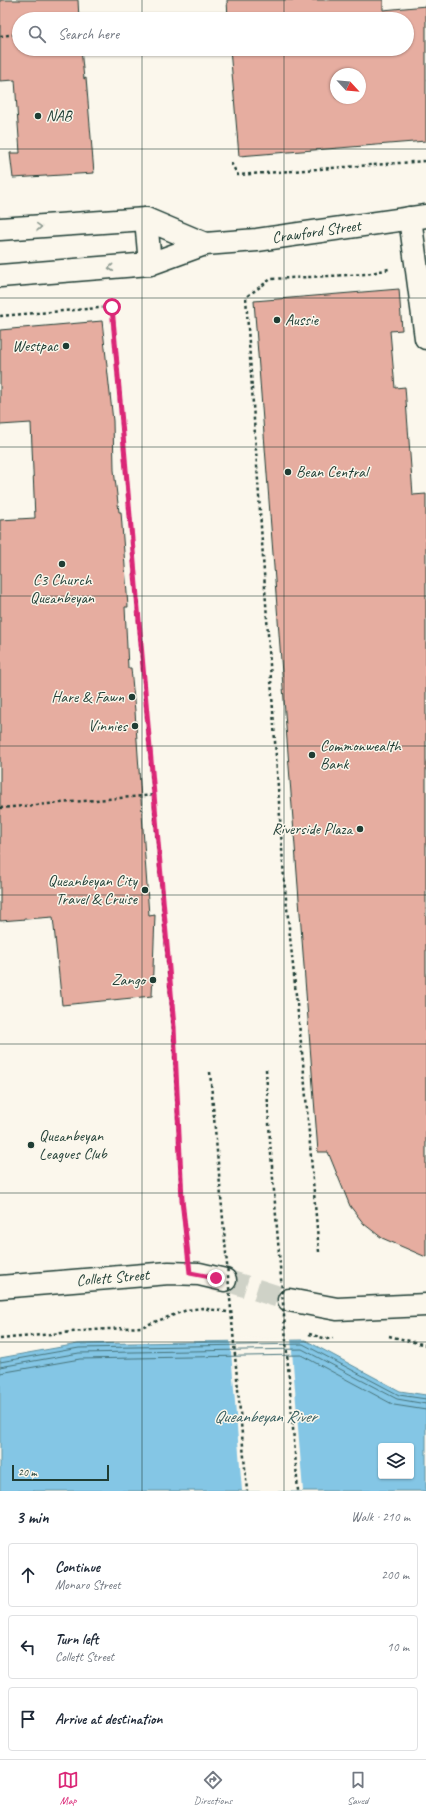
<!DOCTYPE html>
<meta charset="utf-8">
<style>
:root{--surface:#fff;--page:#f2f2f3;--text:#1f2937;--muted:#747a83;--line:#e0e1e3;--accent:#db2777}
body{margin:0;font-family:Caveat,sans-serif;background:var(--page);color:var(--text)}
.controls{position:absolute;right:12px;bottom:12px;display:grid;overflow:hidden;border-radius:4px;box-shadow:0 1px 3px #0004}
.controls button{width:36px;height:36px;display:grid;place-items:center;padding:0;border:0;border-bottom:1px solid var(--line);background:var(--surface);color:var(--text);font:20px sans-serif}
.compass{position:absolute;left:330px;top:68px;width:36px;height:36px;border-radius:50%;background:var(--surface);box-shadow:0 1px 3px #0004;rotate:116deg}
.scale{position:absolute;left:12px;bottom:10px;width:97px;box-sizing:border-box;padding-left:4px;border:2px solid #1f3d34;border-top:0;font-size:11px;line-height:14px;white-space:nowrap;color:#1f3d34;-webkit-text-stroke:3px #fbf7ec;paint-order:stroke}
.stop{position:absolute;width:12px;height:12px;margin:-9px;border:3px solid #db2777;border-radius:50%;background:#fff}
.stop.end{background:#db2777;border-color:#fff;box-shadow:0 1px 4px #0008}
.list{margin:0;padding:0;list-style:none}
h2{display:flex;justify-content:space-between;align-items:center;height:52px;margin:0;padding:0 16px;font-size:17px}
h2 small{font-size:13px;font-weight:400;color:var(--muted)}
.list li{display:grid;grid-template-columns:26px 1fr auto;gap:12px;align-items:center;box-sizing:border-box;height:64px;margin:0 8px 8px;padding:0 8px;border:1px solid var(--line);border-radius:4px}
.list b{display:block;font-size:15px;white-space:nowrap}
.list p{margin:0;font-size:13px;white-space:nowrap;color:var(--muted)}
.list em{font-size:13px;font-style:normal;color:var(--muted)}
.icon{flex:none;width:22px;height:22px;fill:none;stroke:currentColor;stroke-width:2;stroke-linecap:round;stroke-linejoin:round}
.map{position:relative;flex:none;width:426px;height:1491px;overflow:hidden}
.search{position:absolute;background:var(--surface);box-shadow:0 1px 3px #0004;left:12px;right:12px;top:12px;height:44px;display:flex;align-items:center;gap:10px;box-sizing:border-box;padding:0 14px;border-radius:22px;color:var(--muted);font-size:15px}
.sheet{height:268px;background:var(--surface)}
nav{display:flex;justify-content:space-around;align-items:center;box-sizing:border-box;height:56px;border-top:1px solid var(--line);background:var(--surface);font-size:11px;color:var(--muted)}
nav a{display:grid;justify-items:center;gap:2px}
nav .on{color:var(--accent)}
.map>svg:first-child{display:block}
.water{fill:#84c6e5;stroke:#5c8f9e;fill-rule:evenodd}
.pier{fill:#fbf7ec}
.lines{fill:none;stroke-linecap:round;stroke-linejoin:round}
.shore{stroke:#47747b;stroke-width:1}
.building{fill:#e6ada0;stroke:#1f3d34;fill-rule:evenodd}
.street-tunnel{stroke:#cfd2c7;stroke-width:22;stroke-dasharray:22 11;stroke-linecap:butt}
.street-casing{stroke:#1f3d34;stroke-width:25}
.secondary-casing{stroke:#1f3d34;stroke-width:25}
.highway-casing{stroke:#1f3d34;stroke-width:25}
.path{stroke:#1f3d34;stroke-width:2.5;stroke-dasharray:3 3;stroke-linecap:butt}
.street{stroke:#fbf7ec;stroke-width:22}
.secondary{stroke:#fbf7ec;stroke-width:22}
.highway{stroke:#fbf7ec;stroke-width:22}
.path-bridge{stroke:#1f3d34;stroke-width:2.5;stroke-dasharray:3 3;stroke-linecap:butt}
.oneway{stroke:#8d9a90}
.route{stroke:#db2777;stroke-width:5}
.grid{fill:none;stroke:#1f3d34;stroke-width:1;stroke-opacity:0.55}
.poi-dot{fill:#1f3d34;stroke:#fbf7ec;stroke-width:1.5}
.labels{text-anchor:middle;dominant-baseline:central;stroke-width:3;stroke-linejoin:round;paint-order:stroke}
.poi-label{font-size:16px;fill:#1f3d34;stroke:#fbf7ec;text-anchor:end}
.street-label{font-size:16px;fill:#1f3d34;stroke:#fbf7ec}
.water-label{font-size:17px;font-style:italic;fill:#385f60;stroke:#fbf7ec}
</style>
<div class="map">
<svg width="426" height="1491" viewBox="0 0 426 1491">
<rect width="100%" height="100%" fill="#fbf7ec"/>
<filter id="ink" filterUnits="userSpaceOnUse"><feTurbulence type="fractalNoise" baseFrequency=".025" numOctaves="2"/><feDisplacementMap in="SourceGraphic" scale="8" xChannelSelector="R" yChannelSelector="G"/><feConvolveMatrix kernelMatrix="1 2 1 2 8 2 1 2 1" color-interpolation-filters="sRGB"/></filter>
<g filter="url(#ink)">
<path class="water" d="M305 1340 400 1391 426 1395V1491H0V1358L78 1344ZM381 1446H411V1476H381Z"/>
<polygon class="pier" points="291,1338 303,1491 242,1491 230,1339"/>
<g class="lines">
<g class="shore">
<polyline points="0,1362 79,1348 303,1344 399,1395 426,1399"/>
<polyline points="0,1367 79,1353 302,1349 397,1399 426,1404"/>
<polyline points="0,1373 80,1359 301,1355 394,1405 426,1410"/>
</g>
</g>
<g class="building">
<polygon points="0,0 78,0 79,19 19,19 19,49 81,49 84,79 86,78 94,173 13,178 10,153 20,153 15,80 0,81"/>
<path d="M227 0H383V10L426 6V141L239 156 230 49H407V19H228ZM336 74H360V98H336Z"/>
<polygon points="399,289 402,330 390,331 395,388 405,387 413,495 426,494 426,1257 382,1238 364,1224 350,1206 328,1152 318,1152 254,301"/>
<polygon points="102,321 113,421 114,470 119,512 121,512 128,607 125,607 128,668 131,668 135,711 149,916 155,915 152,996 62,1005 53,917 0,921 0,520 35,518 31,423 0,425 0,330"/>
</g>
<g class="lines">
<polyline class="street-tunnel" points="225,1280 289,1300"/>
<defs>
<g id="street">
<polyline points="410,218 426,338"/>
<path id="s1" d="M0 1287 169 1273 199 1274 225 1280"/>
<polyline points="289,1300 337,1309 426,1305"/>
</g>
<g id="secondary">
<polyline points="0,229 146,219"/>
<path id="s2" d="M205 244 257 240 426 216"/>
<polyline points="0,276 150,264"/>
</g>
<polygon id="highway" points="146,219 205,244 150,264"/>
</defs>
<use href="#street" class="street-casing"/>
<use href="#secondary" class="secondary-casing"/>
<use href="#highway" class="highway-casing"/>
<g class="path">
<polyline points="0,36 19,34"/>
<polyline points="231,163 238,175 426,161"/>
<polyline points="0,316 112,307 173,1027 182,1200 187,1245"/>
<polyline points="0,808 154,795"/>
<polyline points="319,1252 303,1062 284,879 246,297 271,279 367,274 389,269"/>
<polyline points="309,1334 327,1339 333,1338"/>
<polyline points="389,1336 426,1345"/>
<polyline points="0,1339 93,1330 141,1327 187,1310 202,1308 227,1312"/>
</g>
<use href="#street" class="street"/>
<use href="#secondary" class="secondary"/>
<use href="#highway" class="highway"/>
<g class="path-bridge">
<polyline points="266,1069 270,1141 298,1491"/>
<polyline points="210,1072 247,1491"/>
</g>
</g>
<defs><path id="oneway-chevron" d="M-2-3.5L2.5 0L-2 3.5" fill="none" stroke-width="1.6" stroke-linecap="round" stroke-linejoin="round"/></defs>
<g class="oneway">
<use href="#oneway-chevron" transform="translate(39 227) rotate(-4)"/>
<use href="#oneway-chevron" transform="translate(111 268) rotate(174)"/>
</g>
</g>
<g class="lines" filter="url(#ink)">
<polyline class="route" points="112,307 174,1027 182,1200 190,1273 216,1278"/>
</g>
<path class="grid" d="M142 0V19M284 0V19M142 49V1491M284 49V1491M0 149H426M0 298H426M0 447H426M0 596H426M0 746H426M0 895H426M0 1044H426M0 1193H426M0 1342H426"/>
<g class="poi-dot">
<circle cx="38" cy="116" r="4"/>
<circle cx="277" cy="320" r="4"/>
<circle cx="66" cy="346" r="4"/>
<circle cx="288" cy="472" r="4"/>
<circle cx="62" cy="564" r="4"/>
<circle cx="132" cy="697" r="4"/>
<circle cx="135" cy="726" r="4"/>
<circle cx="312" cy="755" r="4"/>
<circle cx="360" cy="829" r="4"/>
<circle cx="145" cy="890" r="4"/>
<circle cx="153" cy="980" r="4"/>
<circle cx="31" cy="1145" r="4"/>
</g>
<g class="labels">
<g class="poi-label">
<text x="46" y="116" text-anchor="start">NAB</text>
<text x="285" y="320" text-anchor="start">Aussie</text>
<text x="58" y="346">Westpac</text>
<text x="296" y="472" text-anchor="start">Bean Central</text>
<text x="62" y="580" text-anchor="middle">C3 Church<tspan x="62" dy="18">Queanbeyan</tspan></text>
<text x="124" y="697">Hare &amp; Fawn</text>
<text x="127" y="726">Vinnies</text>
<text x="320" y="746" text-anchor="start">Commonwealth<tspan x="320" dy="18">Bank</tspan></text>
<text x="352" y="829">Riverside Plaza</text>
<text x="137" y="881">Queanbeyan City<tspan x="137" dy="18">Travel &amp; Cruise</tspan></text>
<text x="145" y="980">Zango</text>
<text x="39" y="1136" text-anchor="start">Queanbeyan<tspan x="39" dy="18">Leagues Club</tspan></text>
</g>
<g class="street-label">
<text stroke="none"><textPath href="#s2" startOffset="112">Crawford Street</textPath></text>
<text stroke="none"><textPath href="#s1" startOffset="113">Collett Street</textPath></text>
</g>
<g class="water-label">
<text x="265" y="1416">Queanbeyan River</text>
</g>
</g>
</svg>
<div class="controls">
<button><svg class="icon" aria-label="layers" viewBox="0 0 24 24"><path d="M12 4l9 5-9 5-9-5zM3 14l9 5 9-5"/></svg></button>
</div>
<svg class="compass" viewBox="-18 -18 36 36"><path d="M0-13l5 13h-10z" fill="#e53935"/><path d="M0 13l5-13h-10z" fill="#747a83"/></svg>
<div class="scale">20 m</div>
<div class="stop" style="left:112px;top:307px"></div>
<div class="stop end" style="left:216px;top:1278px"></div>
<div class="search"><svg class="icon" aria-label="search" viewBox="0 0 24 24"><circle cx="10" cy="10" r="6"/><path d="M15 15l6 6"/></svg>Search here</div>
</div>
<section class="sheet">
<h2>3 min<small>Walk · 210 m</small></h2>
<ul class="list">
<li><svg class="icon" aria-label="ahead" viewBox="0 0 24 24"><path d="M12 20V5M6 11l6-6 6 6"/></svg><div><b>Continue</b><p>Monaro Street</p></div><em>200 m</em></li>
<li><svg class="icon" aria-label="left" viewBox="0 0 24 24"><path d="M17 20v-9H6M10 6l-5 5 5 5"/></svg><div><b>Turn left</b><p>Collett Street</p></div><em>10 m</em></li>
<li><svg class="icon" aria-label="arrive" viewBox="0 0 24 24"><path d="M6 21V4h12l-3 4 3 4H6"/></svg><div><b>Arrive at destination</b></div></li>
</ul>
</section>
<nav>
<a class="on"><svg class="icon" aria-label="map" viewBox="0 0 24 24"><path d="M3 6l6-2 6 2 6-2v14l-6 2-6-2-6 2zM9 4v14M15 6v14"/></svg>Map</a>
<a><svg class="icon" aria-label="directions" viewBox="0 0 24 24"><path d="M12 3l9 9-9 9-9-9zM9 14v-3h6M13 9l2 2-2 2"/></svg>Directions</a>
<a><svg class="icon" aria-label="saved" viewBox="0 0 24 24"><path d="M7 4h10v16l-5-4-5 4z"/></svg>Saved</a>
</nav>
